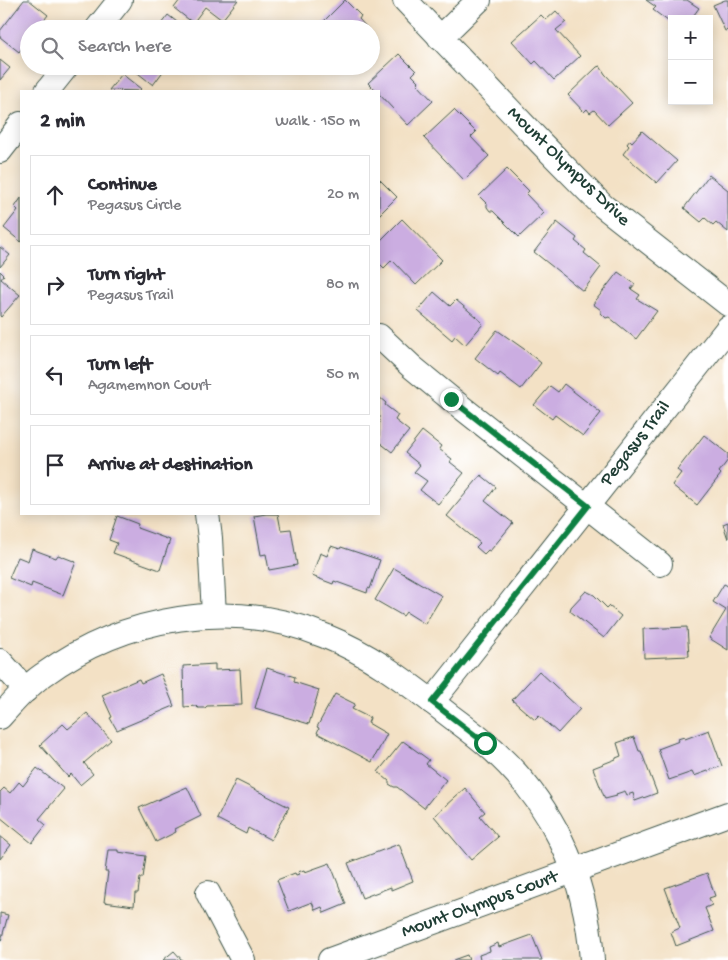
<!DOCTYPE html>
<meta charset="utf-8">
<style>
:root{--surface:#fff;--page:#f2f2f3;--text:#2b2b33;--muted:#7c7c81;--line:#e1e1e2}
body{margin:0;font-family:"Gochi Hand",sans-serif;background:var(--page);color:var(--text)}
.controls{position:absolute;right:15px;top:15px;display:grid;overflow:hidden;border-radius:0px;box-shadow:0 2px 12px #0003}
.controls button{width:45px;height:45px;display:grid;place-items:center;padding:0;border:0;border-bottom:1px solid var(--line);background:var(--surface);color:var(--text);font:25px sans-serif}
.stop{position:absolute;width:15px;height:15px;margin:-11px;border:4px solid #0b8043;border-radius:50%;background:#fff}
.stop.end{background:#0b8043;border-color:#fff;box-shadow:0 1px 5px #0008}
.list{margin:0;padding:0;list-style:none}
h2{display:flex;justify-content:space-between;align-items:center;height:65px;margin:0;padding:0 20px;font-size:21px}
h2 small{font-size:16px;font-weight:400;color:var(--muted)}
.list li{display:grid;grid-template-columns:32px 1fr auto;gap:15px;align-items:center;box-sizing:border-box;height:80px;margin:0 10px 10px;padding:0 10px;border:1px solid var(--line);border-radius:0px}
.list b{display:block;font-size:19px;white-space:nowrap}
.list p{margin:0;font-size:16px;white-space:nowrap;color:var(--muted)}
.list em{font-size:16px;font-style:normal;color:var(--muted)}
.icon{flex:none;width:28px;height:28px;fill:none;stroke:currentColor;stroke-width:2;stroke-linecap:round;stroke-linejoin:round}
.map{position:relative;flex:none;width:728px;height:960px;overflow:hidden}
.search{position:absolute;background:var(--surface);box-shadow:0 2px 12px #0003;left:20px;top:20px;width:360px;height:55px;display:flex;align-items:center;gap:12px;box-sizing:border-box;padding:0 18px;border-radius:28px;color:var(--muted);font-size:19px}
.panel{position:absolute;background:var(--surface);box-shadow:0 2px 12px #0003;left:20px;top:90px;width:360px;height:425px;border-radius:0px}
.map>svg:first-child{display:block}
.building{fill:#cbade1}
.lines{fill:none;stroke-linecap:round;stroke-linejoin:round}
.minor-casing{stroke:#3f564a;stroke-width:26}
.minor{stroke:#fff;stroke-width:24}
.route{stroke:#0b8043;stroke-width:6}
.labels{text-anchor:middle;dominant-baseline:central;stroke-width:4;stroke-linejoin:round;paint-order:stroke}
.street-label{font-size:19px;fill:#1f3d34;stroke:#fff}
</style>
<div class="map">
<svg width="728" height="960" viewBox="0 0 728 960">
<rect width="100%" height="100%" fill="#fff"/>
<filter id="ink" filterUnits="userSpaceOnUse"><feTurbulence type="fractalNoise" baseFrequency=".02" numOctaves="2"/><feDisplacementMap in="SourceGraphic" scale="10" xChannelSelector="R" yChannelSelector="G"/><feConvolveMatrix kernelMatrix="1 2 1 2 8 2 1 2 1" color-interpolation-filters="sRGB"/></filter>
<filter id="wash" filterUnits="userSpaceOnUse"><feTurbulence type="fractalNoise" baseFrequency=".0096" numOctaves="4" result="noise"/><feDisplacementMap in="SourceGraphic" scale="20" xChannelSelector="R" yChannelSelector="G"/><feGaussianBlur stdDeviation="1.12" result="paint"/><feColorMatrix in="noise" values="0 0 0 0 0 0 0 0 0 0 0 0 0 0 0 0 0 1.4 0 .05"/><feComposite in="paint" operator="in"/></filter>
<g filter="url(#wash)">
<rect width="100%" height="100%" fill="#f3e1c5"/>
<g id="blocks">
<g class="building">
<polygon points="24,0 29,0 48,15 37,29 29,29 29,39 19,52 0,37 0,31"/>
<polygon points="180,0 238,0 222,20 205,7 193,23 174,8"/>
<polygon points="345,0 361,16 359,19 368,29 316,29"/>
<polygon points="646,0 687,0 699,8 691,19 672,19 672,24 653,10 656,7"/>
<polygon points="725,0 728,0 728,30 725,31 713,5"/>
<polygon points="556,11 566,22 556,30 580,56 554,80 536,61 533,64 512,41 541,15 546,20"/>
<polygon points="168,15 186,29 157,29"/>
<polygon points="399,54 416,71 412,75 419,82 417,84 433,101 408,125 379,94 379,91 376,91 368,83"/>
<polygon points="0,60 10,68 0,80"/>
<polygon points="129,66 167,66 153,85"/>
<polygon points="600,66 605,74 632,103 608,125 594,110 590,113 587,109 584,112 568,95 597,67"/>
<polygon points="122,74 141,89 139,91 109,90"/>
<polygon points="454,110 476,132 471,137 489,156 464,180 424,138"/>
<polygon points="642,131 677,161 657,183 623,154 629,146 627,144 630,140 632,142"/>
<polygon points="507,169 529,191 526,194 544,213 519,237 493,211 490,211 487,207 487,204 479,196"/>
<polygon points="709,175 728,190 728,232 716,222 713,225 705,218 701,222 684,208"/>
<polygon points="379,179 397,197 379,215"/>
<polygon points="21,198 21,242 4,228 18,210 15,207"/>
<polygon points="402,219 442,260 416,285 392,260 384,268 379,263 379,242"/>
<polygon points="557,222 577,238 575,241 586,250 584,253 601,267 583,291 534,252"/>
<polygon points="0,247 10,255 0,267"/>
<polygon points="0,271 4,275 1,279 20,295 1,317 0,316"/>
<polygon points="618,272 635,284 631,289 640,295 637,299 657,311 636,339 609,317 606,318 601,313 601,310 593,304"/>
<polygon points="434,292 450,306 456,300 482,322 481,323 483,324 465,345 455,336 452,340 418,311"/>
<polygon points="497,330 524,349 541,363 521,389 500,373 498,376 475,358"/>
<polygon points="564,384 601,413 583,436 555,415 552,419 534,405 550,386 558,392"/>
<polygon points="379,397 386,403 385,405 398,415 395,420 409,431 392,452 379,442"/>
<polygon points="422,431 441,446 439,449 452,459 450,462 464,473 438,504 420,490 427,481 414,472 420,465 405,453"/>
<polygon points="704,435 728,454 728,460 719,472 721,474 697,505 672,485 681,473 677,470"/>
<polygon points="481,475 496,487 485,501 513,523 490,551 488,550 484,554 476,547 480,543 447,516"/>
<polygon points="266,514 278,514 281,530 291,529 297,565 269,570 266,554 261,555 254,516"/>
<polygon points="117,516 138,524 137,528 170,540 160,570 113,553 117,543 109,540"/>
<polygon points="728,522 728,539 723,524"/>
<polygon points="331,546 340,549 341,547 380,560 370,589 368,588 367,593 334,581 333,584 312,576 320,553 327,556"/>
<polygon points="32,549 56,558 58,555 76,562 63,595 32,583 31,587 9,578 18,557 28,561"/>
<polygon points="394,568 442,596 425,624 406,612 403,616 375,600"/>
<polygon points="724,584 728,586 728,650 709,638 726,610 713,602"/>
<polygon points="586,591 594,595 607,608 609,606 621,616 604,638 570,611 571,607"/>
<polygon points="687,627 689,656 644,658 643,629"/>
<polygon points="215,664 215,670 240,669 242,705 207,706 205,708 198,708 196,706 184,707 183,666"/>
<polygon points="267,668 295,677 294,682 319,690 309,724 255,708"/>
<polygon points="539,671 580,709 558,733 539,716 535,720 512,700"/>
<polygon points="161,674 174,706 117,730 110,718 112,717 102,695 139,679 141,683"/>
<polygon points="335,694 355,704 352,709 370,718 368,723 387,734 372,762 317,733 319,728 317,727"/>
<polygon points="87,713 111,740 84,763 93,774 80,785 71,774 68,777 40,745 63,724 68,729"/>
<polygon points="709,730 722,766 694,776 692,772 669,780 658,749 679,741 678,739 684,737 685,739"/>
<polygon points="634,737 639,751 641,751 657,793 635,801 633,793 627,795 625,791 616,794 617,796 605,799 593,768 616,759 616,758 621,756 617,743"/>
<polygon points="403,741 429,760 426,764 446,780 424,808 397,787 394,787 389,784 389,781 378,772"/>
<polygon points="37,768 64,789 39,819 46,825 32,843 0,817 0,792 4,788 10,793 19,782 23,786"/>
<polygon points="236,780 289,807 271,840 248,828 246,834 217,819"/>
<polygon points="187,787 201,816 175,829 176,832 156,842 139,808"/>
<polygon points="465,788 485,812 480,816 498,837 471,860 434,816"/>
<polygon points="0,836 11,845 0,859"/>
<polygon points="399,844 413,881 391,890 391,887 362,898 348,863"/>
<polygon points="108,850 118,850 118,852 146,856 143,878 140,878 138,893 135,893 134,906 104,902 108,872 105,872"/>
<polygon points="330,863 346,904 324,913 322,907 315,910 312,902 289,911 277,880 295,873 296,875 299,874 298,872 304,870 305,872"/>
<polygon points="707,873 715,896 709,898 712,905 705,908 714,931 676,946 671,932 680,928 665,888"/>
<polygon points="0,913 8,915 1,941 0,941"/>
<polygon points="532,935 542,960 480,960 479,955 490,951 489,947 498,943 499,947"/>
<polygon points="174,951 182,960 163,960"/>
<polygon points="467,955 469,960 453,960"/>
</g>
</g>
</g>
<g filter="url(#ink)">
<use href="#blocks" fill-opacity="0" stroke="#3f564a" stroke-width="1"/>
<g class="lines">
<defs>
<g id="minor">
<polyline points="405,0 541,143 603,206 728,304"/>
<polyline points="97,29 120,0"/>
<polyline points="440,38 479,0"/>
<polyline points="47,91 67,66"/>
<polyline points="0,151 21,124"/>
<polyline points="379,336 412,367 451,399 660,564"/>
<polyline points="207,514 210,538 214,615"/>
<polyline points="0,661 26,690"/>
<polyline points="432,702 728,328"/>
<path d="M0 717C13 702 27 686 43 675 124 616 232 597 325 636 368 653 404 680 440 708 455 720 471 731 485 743 551 799 586 874 592 960"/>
<polyline points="208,893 243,960"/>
<polyline points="330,960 728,814"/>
</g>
</defs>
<use href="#minor" class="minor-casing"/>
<use href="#minor" class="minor"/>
</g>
</g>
<g class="lines" filter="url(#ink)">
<polyline class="route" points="451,399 588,506 432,702 485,743"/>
</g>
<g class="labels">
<g class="street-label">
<text transform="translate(568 167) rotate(44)">Mount Olympus Drive</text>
<text transform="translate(636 444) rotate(-52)">Pegasus Trail</text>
<text transform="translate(480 905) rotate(-20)">Mount Olympus Court</text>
</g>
</g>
</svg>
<div class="controls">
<button>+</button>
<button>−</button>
</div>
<div class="stop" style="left:485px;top:743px"></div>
<div class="stop end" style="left:451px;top:399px"></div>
<div class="search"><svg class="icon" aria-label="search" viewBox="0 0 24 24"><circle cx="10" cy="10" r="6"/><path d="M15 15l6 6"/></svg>Search here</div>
<section class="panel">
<h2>2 min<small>Walk · 150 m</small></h2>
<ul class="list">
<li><svg class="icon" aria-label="ahead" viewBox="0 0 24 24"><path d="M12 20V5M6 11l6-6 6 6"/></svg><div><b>Continue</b><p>Pegasus Circle</p></div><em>20 m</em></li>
<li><svg class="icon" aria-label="right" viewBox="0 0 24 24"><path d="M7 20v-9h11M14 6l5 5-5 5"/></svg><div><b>Turn right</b><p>Pegasus Trail</p></div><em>80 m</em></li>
<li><svg class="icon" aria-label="left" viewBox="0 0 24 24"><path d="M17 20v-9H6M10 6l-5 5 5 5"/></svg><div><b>Turn left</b><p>Agamemnon Court</p></div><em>50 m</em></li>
<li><svg class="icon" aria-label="arrive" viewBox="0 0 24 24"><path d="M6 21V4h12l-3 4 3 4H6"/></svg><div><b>Arrive at destination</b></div></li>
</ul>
</section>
</div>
